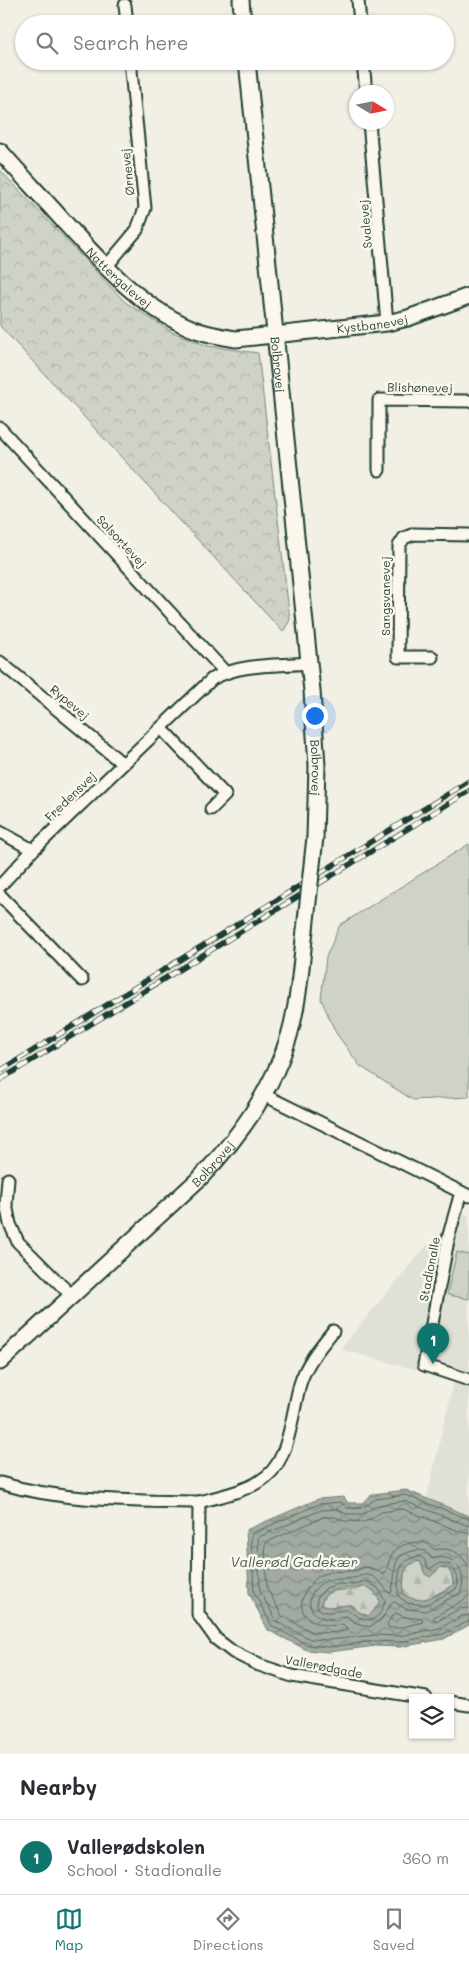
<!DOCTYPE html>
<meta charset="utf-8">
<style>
:root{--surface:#fff;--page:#f2f2f3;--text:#2b2b33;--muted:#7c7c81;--line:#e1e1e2;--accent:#0f766e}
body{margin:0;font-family:Mali,sans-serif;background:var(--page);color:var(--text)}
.controls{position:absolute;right:15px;bottom:15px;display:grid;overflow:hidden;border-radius:0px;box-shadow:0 1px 4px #0004}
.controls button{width:45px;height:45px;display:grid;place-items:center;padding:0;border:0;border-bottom:1px solid var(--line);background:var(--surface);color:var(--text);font:25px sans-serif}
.compass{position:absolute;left:349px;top:85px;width:45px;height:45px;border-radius:50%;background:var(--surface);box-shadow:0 1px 4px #0004;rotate:100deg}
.you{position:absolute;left:314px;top:715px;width:18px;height:18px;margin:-12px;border:4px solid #fff;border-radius:50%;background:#1a73e8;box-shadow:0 0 0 8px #1a73e833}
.badge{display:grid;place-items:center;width:32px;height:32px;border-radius:50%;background:var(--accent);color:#fff;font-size:16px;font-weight:700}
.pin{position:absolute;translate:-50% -41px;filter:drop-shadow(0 1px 2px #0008)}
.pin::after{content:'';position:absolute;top:26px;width:18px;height:15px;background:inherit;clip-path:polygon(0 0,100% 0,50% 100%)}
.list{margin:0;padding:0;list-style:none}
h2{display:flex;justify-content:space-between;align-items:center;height:65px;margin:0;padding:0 20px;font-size:21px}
h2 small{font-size:16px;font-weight:400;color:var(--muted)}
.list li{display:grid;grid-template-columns:32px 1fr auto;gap:15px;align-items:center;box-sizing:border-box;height:75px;padding:0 20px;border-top:1px solid var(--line)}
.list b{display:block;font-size:19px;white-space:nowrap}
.list p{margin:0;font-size:16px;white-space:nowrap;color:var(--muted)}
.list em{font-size:16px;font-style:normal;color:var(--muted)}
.icon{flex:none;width:28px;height:28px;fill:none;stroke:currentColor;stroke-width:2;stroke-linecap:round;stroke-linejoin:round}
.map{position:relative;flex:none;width:469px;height:1754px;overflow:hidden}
.search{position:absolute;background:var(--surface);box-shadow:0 1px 4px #0004;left:15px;right:15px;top:15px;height:55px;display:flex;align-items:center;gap:12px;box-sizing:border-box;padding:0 18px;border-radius:28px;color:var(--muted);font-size:19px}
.sheet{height:140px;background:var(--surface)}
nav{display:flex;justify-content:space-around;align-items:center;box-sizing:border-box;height:70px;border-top:1px solid var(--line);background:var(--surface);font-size:14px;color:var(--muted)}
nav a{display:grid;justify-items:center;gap:2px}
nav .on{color:var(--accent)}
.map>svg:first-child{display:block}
.built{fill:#e0e1d6}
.forest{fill:url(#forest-firs);stroke:#77887e}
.park{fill:url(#park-crowns);stroke:#77887e}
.garden{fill:#cfd2c8;stroke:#77887e}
.water{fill:url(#water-waves);stroke:#6e7f75;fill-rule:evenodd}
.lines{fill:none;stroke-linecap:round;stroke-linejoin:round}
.shore{stroke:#536960;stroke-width:1}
.minor-casing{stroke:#1f3d34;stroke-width:15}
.tertiary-casing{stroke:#1f3d34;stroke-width:19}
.minor{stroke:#fbf7ec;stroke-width:11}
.tertiary{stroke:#fbf7ec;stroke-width:15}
.rail-casing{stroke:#1f3d34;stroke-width:5.5}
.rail{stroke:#fbf7ec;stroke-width:4;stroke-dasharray:11;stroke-linecap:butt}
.tertiary-bridge-casing{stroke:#1f3d34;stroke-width:19;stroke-linecap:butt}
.tertiary-bridge{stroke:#fbf7ec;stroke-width:15}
.labels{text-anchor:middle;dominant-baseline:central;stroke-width:5;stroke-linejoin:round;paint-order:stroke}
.street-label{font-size:12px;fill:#1f3d34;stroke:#fbf7ec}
.water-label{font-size:14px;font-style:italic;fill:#465e55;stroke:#fbf7ec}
</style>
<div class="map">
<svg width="469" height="1754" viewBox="0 0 469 1754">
<defs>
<pattern id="forest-firs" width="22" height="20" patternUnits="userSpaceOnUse" patternTransform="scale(1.25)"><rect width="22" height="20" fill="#cfd2c8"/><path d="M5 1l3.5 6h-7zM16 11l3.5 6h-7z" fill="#b1b5ac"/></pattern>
<pattern id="park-crowns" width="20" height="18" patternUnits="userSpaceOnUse" patternTransform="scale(1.25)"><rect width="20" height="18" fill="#cfd2c8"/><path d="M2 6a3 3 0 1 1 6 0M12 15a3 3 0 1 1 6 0" fill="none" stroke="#b1b5ac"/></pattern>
<pattern id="water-waves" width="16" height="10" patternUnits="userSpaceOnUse" patternTransform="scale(1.25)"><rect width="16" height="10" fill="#a2aba1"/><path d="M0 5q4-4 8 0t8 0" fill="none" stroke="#838c84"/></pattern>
</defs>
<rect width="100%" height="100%" fill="#f2f0e5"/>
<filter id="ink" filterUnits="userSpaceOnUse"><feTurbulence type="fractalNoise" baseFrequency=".02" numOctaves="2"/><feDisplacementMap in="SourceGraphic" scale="10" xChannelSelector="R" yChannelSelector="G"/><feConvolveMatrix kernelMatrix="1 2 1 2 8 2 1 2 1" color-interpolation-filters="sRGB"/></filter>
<g filter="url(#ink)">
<polygon class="built" points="460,1211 469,1216 469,1538 422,1518 454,1380 340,1349 427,1245 441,1238 455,1240"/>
<g class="forest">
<path d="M420 1561 425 1574 441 1567 448 1569 452 1575 453 1585C437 1594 421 1607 403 1594 405 1577 400 1565 420 1561Z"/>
<path d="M365 1586 374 1591 380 1601 373 1612 368 1616 359 1612 351 1605C339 1605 332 1609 321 1606 324 1587 340 1591 354 1590 358 1589 362 1587 365 1586Z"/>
</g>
<polygon class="park" points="0,170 125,302 172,332 208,346 258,353 290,620 283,632 0,326"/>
<g class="garden">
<polygon points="469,844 469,1097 413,1100 360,1066 336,1033 321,999 326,957 340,925"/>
<polygon points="457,1252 469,1255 469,1299 448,1295 447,1293"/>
</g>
<path class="water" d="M406 1490 469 1516V1625L444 1639 400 1647 376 1646 329 1652 307 1650 268 1630 249 1593 246 1530 318 1499 344 1497 348 1503H362L373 1494ZM420 1561 425 1574 430 1577 441 1567 448 1569 452 1575 453 1585C437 1594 421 1607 403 1594 404 1578 400 1564 420 1561ZM365 1586 374 1591 380 1601 373 1612 368 1616 359 1612 351 1605C339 1605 331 1609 321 1605 324 1583 349 1592 365 1586Z"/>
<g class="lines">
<g class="shore">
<polyline points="469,1519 405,1495 376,1499 362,1508 347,1508 341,1502 319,1504 253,1533 251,1536 254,1592 272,1626 308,1645 329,1647 375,1641 399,1642 443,1634 469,1621"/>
<polyline points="469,1526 404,1501 378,1505 363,1514 346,1514 337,1509 321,1510 259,1537 258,1540 260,1591 277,1622 310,1639 329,1640 375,1635 399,1636 440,1628 462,1616 469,1615"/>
<path d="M469 1533 461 1532 403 1509 381 1512 371 1519 364 1522 345 1521 335 1517H323L267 1542 265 1545 267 1588 282 1616 312 1632 329 1633 346 1631 348 1629 343 1624C316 1631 287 1614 310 1585 313 1581 316 1577 321 1575 332 1570 341 1572 352 1571 359 1570 363 1566 371 1568 376 1569 380 1573 384 1575 390 1565 387 1557 398 1548 406 1543 420 1540 428 1544 430 1546 432 1548 434 1549 437 1550 439 1549 442 1549 456 1549 463 1556 469 1568"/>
<path d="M418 1550 425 1551 432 1559C455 1551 469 1575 460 1593L426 1611 406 1609 393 1601 381 1620 369 1627 354 1622 346 1616C340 1616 334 1620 327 1619 305 1615 305 1594 322 1583 332 1577 342 1580 353 1578 357 1578 360 1575 364 1575 374 1573 383 1585 388 1592L391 1593C399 1571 386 1555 418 1550Z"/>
<path d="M419 1556 424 1559 429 1569 440 1563 451 1565 457 1575 458 1585 455 1590 425 1605 408 1603 400 1598 398 1594C399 1575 396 1560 419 1556Z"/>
<path d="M366 1581 378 1588 385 1601C378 1626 365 1623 348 1610 337 1609 326 1617 317 1607V1598L326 1588 340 1584 355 1585Z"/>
<polyline points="469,1595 462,1601 434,1617 433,1619 438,1621 459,1609 469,1608"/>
<polygon points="396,1613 404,1617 422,1619 423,1622 398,1628 389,1628 387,1624"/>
</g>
<defs>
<g id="minor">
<polyline points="358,0 360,24"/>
<polyline points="125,5 127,24"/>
<polyline points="363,61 366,92"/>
<polyline points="369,122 387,323"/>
<polyline points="106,267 137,230 145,208 130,61"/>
<polyline points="0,428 225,672"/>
<polyline points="379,470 379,400 469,401"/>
<polyline points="432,657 398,657 399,546 404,538 414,534 469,535"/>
<polyline points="0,662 123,764"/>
<polyline points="161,728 225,795 211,809"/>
<polyline points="0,832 33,850"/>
<path d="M0 886 33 850 212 679C241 663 277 666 309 663"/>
<polyline points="0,895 82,980"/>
<polyline points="262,1094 469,1196"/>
<polyline points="8,1179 6,1204 10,1224 18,1242 71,1295"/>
<polyline points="461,1192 449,1235 424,1365 469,1380"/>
<path d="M0 1483C64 1502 132 1501 199 1502L198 1614 216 1639 233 1652 259 1665 292 1676 426 1698"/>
<path d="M199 1502C221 1496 249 1491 267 1476 290 1457 292 1412 300 1384 306 1364 320 1347 333 1331"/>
<polyline points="450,1702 469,1705"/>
</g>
<g id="tertiary">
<polyline points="241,0 243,24"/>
<path id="s1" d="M247 61 312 691 317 766 315 837"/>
<path id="s2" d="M0 151C22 176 45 200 67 225 104 266 145 312 199 331 211 335 224 337 236 339L387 323 408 318 469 296"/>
<path id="s3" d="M0 1362 201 1177C239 1137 273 1089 289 1036 299 1002 301 965 305 930"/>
</g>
</defs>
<use href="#minor" class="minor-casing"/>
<use href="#tertiary" class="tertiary-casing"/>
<use href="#minor" class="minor"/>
<use href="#tertiary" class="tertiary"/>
<defs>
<g id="rail">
<polyline points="0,1071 469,781"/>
<polyline points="0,1080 469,791"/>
</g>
</defs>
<use href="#rail" class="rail-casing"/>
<use href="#rail" class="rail"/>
<defs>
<polyline id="tertiary-bridge" points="305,930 315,837"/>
</defs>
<use href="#tertiary-bridge" class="tertiary-bridge-casing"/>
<use href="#tertiary-bridge" class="tertiary-bridge"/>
</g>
</g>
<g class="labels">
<g class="street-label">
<text transform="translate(127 172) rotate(-96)">Ørnevej</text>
<text transform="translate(365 224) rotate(-95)">Svalevej</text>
<text stroke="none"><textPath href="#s2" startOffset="174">Nattergalevej</textPath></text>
<text stroke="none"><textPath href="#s2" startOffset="446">Kystbanevej</textPath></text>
<text stroke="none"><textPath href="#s1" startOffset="305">Bolbrovej</textPath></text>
<text transform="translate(420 387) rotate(1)">Blishønevej</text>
<text transform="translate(122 541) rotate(47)">Solsortevej</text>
<text transform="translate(385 596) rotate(-90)">Sangsvanevej</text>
<text transform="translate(70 702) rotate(40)">Rypevej</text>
<text stroke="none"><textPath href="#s1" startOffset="710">Bolbrovej</textPath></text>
<text transform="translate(70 796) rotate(-44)">Fredensvej</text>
<text stroke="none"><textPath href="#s3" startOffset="291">Bolbrovej</textPath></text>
<text transform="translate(429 1269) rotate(-79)">Stadionalle</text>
<text transform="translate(324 1666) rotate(11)">Vallerødgade</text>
</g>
<g class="water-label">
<text x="294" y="1561">Vallerød Gadekær</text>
</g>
</g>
</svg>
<div class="controls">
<button><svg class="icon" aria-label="layers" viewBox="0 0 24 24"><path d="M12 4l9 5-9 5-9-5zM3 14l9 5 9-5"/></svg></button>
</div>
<svg class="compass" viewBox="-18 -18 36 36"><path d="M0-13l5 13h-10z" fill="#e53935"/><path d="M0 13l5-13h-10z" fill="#7c7c81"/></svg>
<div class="you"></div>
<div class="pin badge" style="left:433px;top:1364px">1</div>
<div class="search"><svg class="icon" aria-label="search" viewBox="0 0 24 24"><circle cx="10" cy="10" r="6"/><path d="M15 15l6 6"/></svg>Search here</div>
</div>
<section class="sheet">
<h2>Nearby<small></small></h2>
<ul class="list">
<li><span class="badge">1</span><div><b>Vallerødskolen</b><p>School · Stadionalle</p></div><em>360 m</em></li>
</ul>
</section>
<nav>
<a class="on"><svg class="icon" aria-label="map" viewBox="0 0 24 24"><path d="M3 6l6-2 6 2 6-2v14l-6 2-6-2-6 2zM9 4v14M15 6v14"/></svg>Map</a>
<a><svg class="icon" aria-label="directions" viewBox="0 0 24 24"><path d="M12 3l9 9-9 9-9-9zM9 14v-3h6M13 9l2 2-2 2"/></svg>Directions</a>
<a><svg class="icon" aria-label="saved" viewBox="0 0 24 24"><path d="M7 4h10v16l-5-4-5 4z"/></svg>Saved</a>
</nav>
